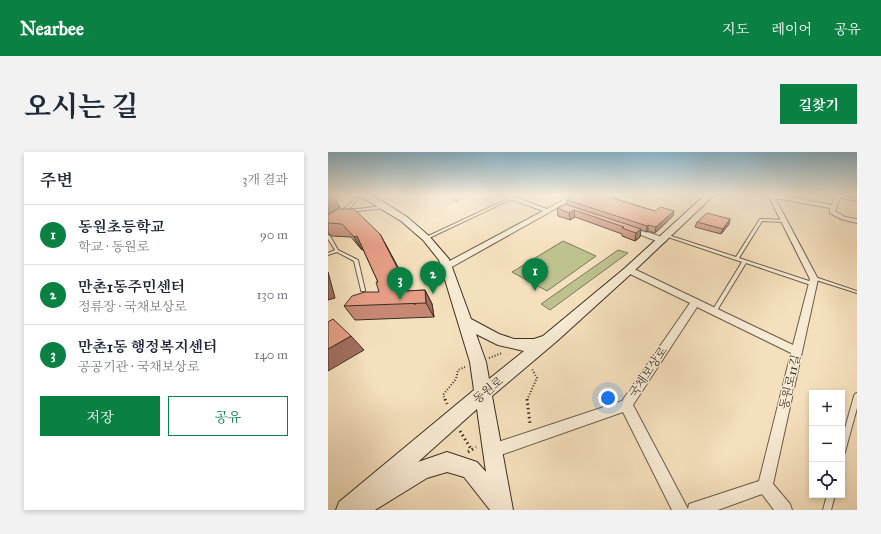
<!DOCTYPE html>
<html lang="ko">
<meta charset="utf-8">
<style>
:root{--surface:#fff;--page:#f2f2f3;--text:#1f2937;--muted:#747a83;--line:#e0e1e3;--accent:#0b8043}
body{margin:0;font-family:"IM FELL Great Primer","Noto Serif KR",serif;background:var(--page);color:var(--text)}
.controls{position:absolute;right:12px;bottom:12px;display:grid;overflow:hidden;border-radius:0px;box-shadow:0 2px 6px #0003}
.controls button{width:36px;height:36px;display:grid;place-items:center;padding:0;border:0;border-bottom:1px solid var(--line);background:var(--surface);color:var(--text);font:20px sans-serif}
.you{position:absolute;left:280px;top:246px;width:14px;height:14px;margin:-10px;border:3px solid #fff;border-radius:50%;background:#1a73e8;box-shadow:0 0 0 6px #1a73e833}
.badge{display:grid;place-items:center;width:26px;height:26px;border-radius:50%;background:var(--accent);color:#fff;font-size:13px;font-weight:700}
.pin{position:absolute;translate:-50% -33px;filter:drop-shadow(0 1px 2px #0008)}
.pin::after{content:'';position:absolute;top:21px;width:14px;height:12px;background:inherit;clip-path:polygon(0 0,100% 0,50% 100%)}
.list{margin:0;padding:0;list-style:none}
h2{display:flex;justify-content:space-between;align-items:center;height:52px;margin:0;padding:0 16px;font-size:17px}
h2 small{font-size:13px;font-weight:400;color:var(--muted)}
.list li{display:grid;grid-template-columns:26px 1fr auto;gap:12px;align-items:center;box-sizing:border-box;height:60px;padding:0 16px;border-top:1px solid var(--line)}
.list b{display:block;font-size:15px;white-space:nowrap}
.list p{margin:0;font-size:13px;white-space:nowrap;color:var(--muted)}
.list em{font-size:13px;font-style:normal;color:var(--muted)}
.actions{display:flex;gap:8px;padding:12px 16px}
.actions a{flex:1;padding:9px 0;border:1px solid var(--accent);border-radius:0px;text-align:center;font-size:14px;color:var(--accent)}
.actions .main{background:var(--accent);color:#fff}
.icon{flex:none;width:22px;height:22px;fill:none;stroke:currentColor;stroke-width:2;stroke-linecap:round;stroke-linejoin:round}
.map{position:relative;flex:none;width:529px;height:358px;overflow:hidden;border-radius:0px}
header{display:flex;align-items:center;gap:24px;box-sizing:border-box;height:56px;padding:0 20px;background:var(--accent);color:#fff}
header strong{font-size:19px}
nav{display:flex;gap:22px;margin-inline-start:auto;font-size:14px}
.intro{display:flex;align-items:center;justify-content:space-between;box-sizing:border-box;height:96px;padding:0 24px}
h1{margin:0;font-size:28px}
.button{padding:10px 18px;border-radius:0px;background:var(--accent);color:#fff;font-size:14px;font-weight:700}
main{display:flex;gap:24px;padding:0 24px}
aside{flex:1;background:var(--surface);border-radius:0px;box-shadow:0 2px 6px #0003}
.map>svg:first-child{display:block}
.green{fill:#bdc28f;stroke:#7c7959}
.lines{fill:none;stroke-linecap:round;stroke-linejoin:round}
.service-casing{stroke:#6a5c4a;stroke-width:2}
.minor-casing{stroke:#6a5c4a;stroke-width:2}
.secondary-casing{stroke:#3c3023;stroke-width:2}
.path-far1{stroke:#3c3023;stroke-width:2;stroke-dasharray:1 2;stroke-linecap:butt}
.path{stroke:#3c3023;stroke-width:3;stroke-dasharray:1.5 3;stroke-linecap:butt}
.service{fill:#f8ebd4;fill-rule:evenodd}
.minor{fill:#f8ebd4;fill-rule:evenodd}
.secondary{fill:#f8ebd4;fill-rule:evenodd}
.wall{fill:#c68873;stroke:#3c3023}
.shaded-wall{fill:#a16f5e;stroke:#3c3023}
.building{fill:#e69e86;stroke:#3c3023}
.labels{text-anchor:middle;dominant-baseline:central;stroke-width:3;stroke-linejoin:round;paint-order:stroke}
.street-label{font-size:12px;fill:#3c3023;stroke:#f8ebd4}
</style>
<header>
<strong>Nearbee</strong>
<nav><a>지도</a><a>레이어</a><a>공유</a></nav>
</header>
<div class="intro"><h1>오시는 길</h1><a class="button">길찾기</a></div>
<main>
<aside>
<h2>주변<small>3개 결과</small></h2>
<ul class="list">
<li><span class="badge">1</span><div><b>동원초등학교</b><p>학교 · 동원로</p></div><em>90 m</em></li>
<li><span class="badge">2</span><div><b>만촌1동주민센터</b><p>정류장 · 국채보상로</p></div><em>130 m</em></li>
<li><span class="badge">3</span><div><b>만촌1동 행정복지센터</b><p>공공기관 · 국채보상로</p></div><em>140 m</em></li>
</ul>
<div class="actions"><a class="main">저장</a><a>공유</a></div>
</aside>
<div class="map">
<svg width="529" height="358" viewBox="0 0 529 358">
<rect width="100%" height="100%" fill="#f5e0bd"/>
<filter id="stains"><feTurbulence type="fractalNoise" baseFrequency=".005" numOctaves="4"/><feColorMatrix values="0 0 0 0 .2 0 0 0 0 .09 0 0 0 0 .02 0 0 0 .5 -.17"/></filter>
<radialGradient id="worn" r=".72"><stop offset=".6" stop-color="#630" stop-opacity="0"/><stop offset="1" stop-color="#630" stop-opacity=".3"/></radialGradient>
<g class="green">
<polygon points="235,89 268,104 219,139 184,120"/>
<polygon points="290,98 300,101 222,158 213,152"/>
</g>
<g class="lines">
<defs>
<g id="service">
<polygon points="30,43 33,43 25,53 14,62 12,62 12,60 23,51"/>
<polygon points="135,43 139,43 128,49 126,48"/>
<polygon points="188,43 192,43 99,87 96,86"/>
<polygon points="509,43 529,47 529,49 509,45"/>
<polygon points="56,54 58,55 57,56 21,60 19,59 21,58"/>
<polygon points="432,67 456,68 458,69 456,70 434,69 411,106 487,131 487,132 485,133 483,133 418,111 388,160 384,160 384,159 414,110 337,84 340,83 408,105"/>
<polygon points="0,83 2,84 10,98 30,108 37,138 37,139 33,139 33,138 26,109 9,100 0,103 0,101 7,98 0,87"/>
<polygon points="485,125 487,125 529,139 529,141 485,127"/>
<polygon points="529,241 529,256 517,300 516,302 514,303 514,287 526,244 527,242"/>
<polygon points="499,343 507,343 503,358 495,358"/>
</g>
<g id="minor">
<polygon points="171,43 180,43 219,57 244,43 252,43 122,116 116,116 116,112 215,59"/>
<path d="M432 43H449L504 53 507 43H513L507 59 517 65 529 67V71L513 67 502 61V56L447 46 490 127 445 332 462 352 464 358H446L434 342 390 358H344L295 260 164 306 159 304 157 299 159 294 164 292 294 249 362 151 298 120V116H304L465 193 482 127 441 45ZM369 155 463 201 431 329 367 350 361 352 360 357 305 253Z"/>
<polygon points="300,74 337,86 338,88 337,90 331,90 298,77 297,76"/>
</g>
<path id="secondary" d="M30 43H42L49 46 79 65 101 84 121 107 143 167 171 182 186 187H206L215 184 297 116 377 43H386L305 120 229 189 164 244 185 358H162L136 325 119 320 99 326 47 358H8L11 350 146 238 142 210 111 108 95 88 73 69ZM148 182 170 193 196 199 161 227 158 210ZM149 257 158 320 149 310 119 300 90 310Z"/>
</defs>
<use href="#service" class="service-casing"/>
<use href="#minor" class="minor-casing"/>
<use href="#secondary" class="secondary-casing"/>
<g class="path-far1">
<polyline points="161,206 174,201"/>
<polyline points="117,248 115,243 128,227 130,218 137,215"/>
<polyline points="199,248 209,226 204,217"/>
</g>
<g class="path">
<polyline points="117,247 119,252"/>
<polyline points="199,247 202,272"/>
<polyline points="132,279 143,297"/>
<polyline points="140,300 148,295"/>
</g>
<use href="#service" class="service"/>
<use href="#minor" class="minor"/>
<use href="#secondary" class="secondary"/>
</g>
<g class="wall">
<polygon points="289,45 286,46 327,59 346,59 345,64 327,81 320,79 318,80 313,78 312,85 307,89 294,84 294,82 247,65 242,68 230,64 229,56 239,52 239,48"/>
<polygon points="0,63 52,82 78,130 76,131 80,139 97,138 104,152 106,165 27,168 16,154 51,140 50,130 35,97 34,98 23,85 4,84 1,82 0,80"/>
<polygon points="402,67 401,72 393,82 367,75 369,70"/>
</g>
<g class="shaded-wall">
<polygon points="4,43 5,43 12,55 0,63 0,46"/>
<polygon points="282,43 289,43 289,45 280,50 280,45"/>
<polygon points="246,58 247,65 242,68 241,61"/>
<polygon points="346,59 345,64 327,81 328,75"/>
<polygon points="402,67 401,72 393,82 395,77"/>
<polygon points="320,73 320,79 318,80 319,74"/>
<polygon points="313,77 312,85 307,89 308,81"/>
<polygon points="52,82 78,130 76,131 87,153 78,139"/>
<polygon points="29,84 38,97 34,98 26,85"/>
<polygon points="0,120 7,146 0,148"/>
<polygon points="97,138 104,152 106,165 98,151"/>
<polygon points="23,184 36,198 0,219 0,197"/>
</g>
<g class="building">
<polygon points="0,43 4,43 0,46"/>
<polygon points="246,43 282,43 280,45 327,59 333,55 346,59 328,75 320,73 319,74 239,48"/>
<polygon points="237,52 313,77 308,81 294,76 296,75 246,58 241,61 229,56"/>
<polygon points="10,57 26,57 52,82 70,117 68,117 78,139 97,138 98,151 16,154 24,144 37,140 51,140 48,130 50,130 29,84 26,85 14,72 0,71 0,63"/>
<polygon points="379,61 402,67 395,77 369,70"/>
<polygon points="5,167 23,184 0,197 0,170"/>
</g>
<linearGradient id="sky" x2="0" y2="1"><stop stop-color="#8ab8d0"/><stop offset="0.46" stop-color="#faf1e1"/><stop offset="1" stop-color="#faf1e1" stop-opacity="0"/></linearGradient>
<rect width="529" height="93" fill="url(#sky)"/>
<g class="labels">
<g class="street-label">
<text transform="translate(320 220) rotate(-56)">국채보상로</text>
<text transform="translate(462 230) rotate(-77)">동원로11길</text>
<text transform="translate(160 238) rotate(-39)">동원로</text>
</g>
</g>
<rect width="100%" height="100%" filter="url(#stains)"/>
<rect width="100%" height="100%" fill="url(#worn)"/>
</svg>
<div class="controls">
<button>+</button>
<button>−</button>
<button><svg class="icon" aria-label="locate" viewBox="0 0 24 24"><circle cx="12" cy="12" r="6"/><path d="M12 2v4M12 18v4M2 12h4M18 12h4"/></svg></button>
</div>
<div class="you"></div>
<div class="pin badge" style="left:207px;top:139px">1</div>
<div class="pin badge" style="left:105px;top:142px">2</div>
<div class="pin badge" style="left:72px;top:148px">3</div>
</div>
</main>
